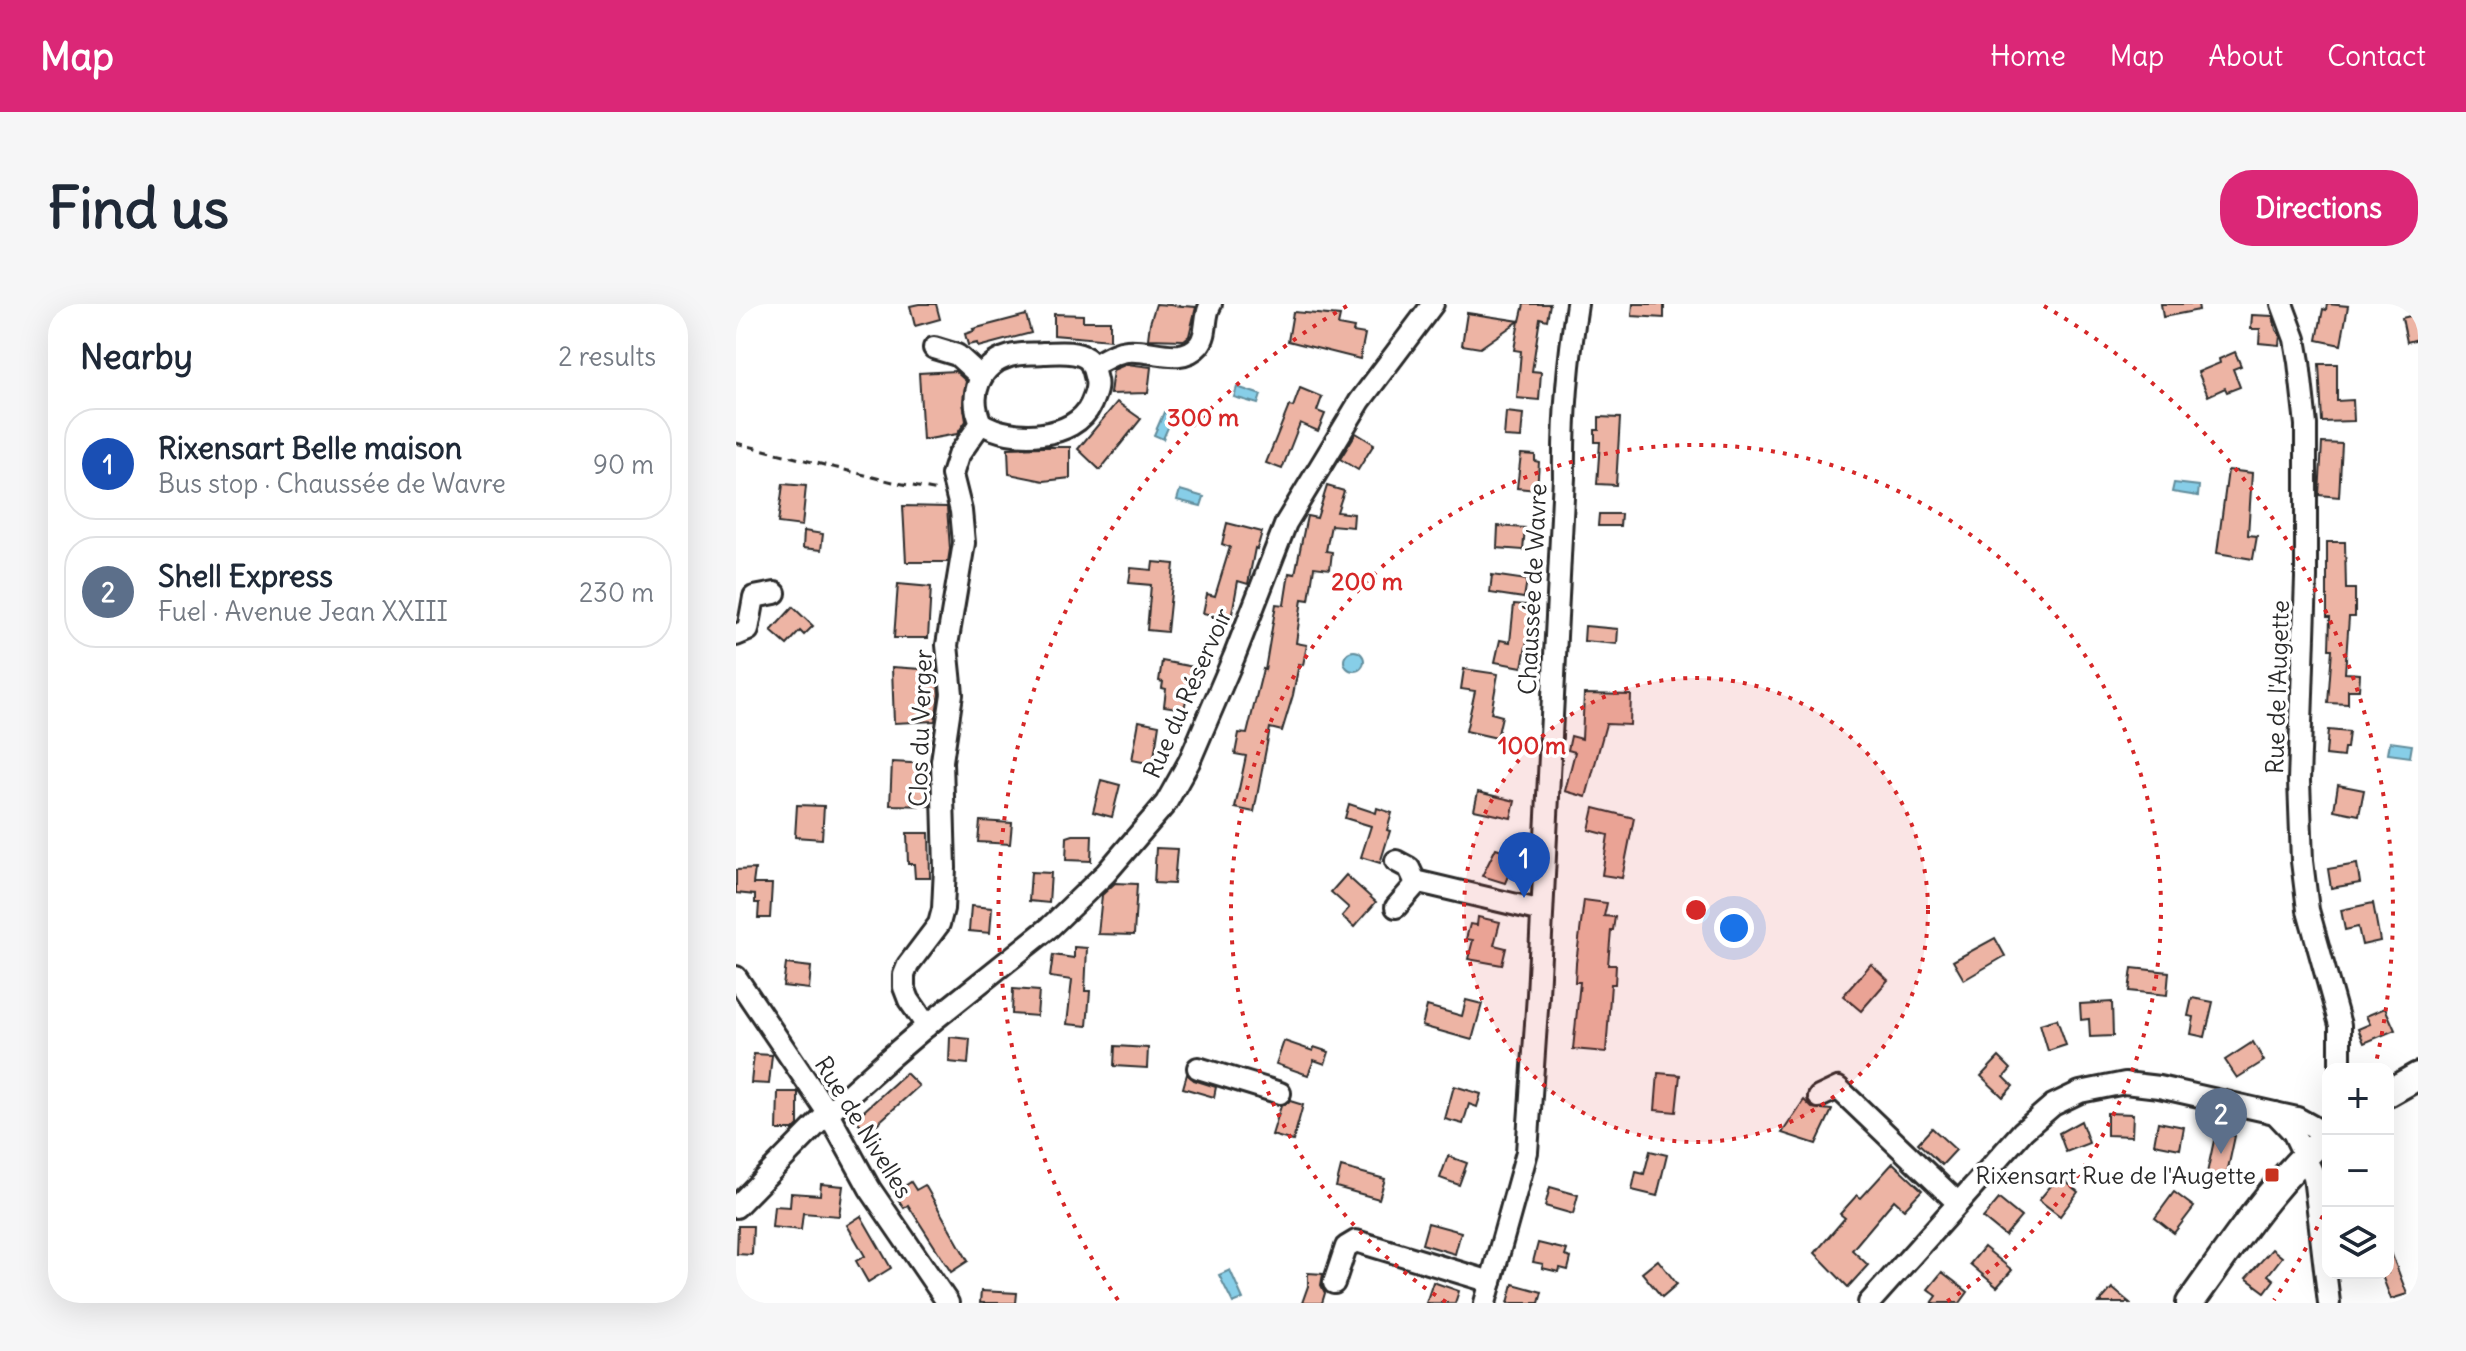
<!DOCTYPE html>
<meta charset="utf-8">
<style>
:root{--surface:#fff;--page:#f6f6f7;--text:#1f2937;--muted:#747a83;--line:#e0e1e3;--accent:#db2777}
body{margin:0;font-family:Delius,sans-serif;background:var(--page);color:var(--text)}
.controls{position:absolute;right:24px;bottom:24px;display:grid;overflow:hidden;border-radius:16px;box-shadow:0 8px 32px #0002}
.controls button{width:72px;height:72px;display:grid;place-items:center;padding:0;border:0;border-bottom:2px solid var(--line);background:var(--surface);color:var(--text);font:40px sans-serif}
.you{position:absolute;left:998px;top:624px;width:28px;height:28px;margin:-20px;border:6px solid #fff;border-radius:50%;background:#1a73e8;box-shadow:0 0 0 12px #1a73e833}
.badge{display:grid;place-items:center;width:52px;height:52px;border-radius:50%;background:var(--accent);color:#fff;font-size:26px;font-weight:700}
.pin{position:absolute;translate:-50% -66px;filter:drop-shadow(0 2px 4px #0008)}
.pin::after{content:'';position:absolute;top:42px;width:28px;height:24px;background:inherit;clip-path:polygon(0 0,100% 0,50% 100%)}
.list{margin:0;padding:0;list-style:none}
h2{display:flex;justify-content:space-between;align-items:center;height:104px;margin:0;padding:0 32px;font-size:34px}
h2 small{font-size:26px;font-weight:400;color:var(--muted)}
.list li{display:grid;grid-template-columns:52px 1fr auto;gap:24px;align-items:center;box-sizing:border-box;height:112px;margin:0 16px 16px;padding:0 16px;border:2px solid var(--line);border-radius:32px}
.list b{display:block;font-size:30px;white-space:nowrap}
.list p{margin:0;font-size:26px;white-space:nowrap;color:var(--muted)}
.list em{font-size:26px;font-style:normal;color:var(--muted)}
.icon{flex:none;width:44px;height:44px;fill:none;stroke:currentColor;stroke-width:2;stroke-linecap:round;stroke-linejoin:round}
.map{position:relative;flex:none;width:1682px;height:999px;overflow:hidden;border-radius:32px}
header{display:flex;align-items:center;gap:48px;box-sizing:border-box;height:112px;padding:0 40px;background:var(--accent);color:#fff}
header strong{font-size:38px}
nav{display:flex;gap:44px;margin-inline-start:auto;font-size:28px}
.intro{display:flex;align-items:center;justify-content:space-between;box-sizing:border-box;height:192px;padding:0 48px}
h1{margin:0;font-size:56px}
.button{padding:20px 36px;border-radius:32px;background:var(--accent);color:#fff;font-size:28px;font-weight:700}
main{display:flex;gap:48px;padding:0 48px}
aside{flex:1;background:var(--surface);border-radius:32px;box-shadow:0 8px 32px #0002}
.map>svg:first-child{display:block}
.water{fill:#87cee8;stroke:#628d9c;stroke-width:2}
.building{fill:#edb4a4;stroke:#2b2b2b;stroke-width:2}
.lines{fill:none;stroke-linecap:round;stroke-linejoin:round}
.minor-casing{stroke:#2b2b2b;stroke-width:26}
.major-casing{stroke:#2b2b2b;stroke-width:32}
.path{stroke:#2b2b2b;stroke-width:3;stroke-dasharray:8 6;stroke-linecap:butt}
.minor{stroke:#fff;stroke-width:20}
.major{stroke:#fff;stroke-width:26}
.ring{fill:none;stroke:#d62828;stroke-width:4;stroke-dasharray:4 8}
.poi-dot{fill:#c8321e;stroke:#fff;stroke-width:3}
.labels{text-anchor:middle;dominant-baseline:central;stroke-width:7;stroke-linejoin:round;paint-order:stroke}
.street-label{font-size:24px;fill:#2b2b2b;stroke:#fff}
.poi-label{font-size:24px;fill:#2b2b2b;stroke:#fff;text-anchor:end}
.centre{fill:#d62828;stroke:#fff;stroke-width:4}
.ring-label{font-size:24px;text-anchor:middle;font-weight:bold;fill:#d62828;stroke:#fff;stroke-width:7;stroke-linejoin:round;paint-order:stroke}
</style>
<header>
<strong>Map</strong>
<nav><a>Home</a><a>Map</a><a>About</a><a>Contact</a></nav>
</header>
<div class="intro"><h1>Find us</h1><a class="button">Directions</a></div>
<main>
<aside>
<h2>Nearby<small>2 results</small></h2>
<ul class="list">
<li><span class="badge" style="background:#1a4fb4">1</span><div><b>Rixensart Belle maison</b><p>Bus stop · Chaussée de Wavre</p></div><em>90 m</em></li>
<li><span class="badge" style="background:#5c6f8a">2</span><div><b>Shell Express</b><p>Fuel · Avenue Jean XXIII</p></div><em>230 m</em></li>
</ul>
</aside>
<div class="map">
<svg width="1682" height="999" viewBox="0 0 1682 999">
<rect width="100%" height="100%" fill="#fff"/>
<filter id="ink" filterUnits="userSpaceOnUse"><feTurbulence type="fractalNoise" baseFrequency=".0125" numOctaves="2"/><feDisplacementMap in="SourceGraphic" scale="16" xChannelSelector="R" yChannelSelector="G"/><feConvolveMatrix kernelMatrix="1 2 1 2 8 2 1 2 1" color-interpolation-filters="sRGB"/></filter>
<g filter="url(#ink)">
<g class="water">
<polygon points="501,83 525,91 522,100 498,93"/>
<polygon points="428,108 437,112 427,135 418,131"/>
<polygon points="1438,179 1463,182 1462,192 1436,188"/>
<polygon points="444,186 468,193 465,202 441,196"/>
<circle cx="618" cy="357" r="10"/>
<polygon points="1654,438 1676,441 1674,453 1652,450"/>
<polygon points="494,966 507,995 497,999 483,971"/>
</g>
<g class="building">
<polygon points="183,0 200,0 204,15 179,22 174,2"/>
<polygon points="420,0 460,3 453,32 448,36 412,35 414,19"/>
<polygon points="788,0 814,0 811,16 804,14 796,67 805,68 803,96 781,94 785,47 778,46 783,17 744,44 726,41 731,9 784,17"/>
<polygon points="897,0 928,0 928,14 896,12"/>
<polygon points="1425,0 1462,0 1463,6 1427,13"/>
<polygon points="1591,0 1612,2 1605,41 1581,36 1587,5 1590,6"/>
<polygon points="557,8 604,12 602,21 618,24 617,28 629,30 624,55 552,37"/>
<polygon points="318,10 347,11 347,17 374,17 374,36 318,31"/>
<polygon points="1682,10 1682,35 1671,38 1666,14"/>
<polygon points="290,11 295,29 242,43 241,39 232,41 229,30 238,27 237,25"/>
<polygon points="1516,11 1537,12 1540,26 1544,31 1543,41 1523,39 1524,25 1515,25"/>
<polygon points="1499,48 1505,62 1497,65 1504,83 1491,88 1489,84 1472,92 1462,68 1484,59 1483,55"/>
<polygon points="391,60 415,63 412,89 374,90 377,66"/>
<polygon points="1583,60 1601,60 1601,97 1617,96 1618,117 1586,118"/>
<polygon points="219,67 230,77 227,98 230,117 221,130 187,136 183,69"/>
<polygon points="564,84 586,93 581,107 589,110 582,127 564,119 546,165 530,159 553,102 557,103"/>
<polygon points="381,98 405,115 364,166 342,145"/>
<polygon points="770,108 787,110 785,134 768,133"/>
<polygon points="863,113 884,114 880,181 861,180 864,138 859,138 859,126 863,126"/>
<polygon points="620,129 638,140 622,166 604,155"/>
<polygon points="1586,139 1606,140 1603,193 1583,191"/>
<polygon points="307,143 334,143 334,174 308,177 273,170 272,144"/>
<polygon points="785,150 799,151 799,157 803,158 801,186 781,184"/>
<polygon points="1492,166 1516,169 1512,231 1521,232 1517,255 1481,249"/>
<polygon points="47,180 70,182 66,222 42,219"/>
<polygon points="591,182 608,187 601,208 618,210 617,223 595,221 590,247 596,248 594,265 578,263 573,296 566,295 560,339 571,341 567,361 563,360 557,391 546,427 534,424 518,508 499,504 510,452 499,450 503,429 511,430 527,365 529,366 540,300 548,301 553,269 559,270 571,212 581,214"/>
<polygon points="167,202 211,203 214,245 212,258 170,258"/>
<polygon points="863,210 885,210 884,222 862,222"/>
<polygon points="491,219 526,228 521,245 519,244 512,280 502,277 495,315 467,309 471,290 479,292 494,243 486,240"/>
<polygon points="762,222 789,224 787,246 761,244"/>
<polygon points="68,227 87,230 85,246 67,244"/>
<polygon points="1591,238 1609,238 1610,285 1619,285 1619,313 1613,313 1609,369 1624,370 1623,386 1612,386 1612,400 1592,399 1596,345 1593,345 1594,313 1591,313"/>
<polygon points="417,258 438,260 431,328 411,326 415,281 393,279 395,264 416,266"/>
<polygon points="756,271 791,276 788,294 754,289"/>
<polygon points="162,280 195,283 192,334 158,334"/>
<polygon points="778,300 801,302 799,323 794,322 786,363 759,358 764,336 774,338"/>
<polygon points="57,303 77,322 68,331 64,327 51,341 35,327"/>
<polygon points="849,322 882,325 881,340 848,337"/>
<polygon points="426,357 458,363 448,405 428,402 430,385 426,384 427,378 423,377"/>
<polygon points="156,363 200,366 203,390 199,417 158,419"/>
<polygon points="728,365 762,370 755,409 766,412 761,434 730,427 739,387 725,385"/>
<polygon points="848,390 895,391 894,421 870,420 850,493 829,487 839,448 832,446 835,432 846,435"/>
<polygon points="403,417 423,421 417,460 396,456"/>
<polygon points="1592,426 1613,428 1611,444 1608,444 1607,453 1590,451"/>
<polygon points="156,458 193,460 194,502 154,501"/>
<polygon points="365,476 384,481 376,513 357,508"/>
<polygon points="1602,481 1628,486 1623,511 1598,506"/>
<polygon points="742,488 779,497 775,514 738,506"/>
<polygon points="613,500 640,509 641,504 656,509 651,526 654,527 644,559 625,553 635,522 609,514"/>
<polygon points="61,501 88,502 86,535 59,533"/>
<polygon points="858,504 898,514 886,574 866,571 872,531 853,526"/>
<polygon points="244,517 276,519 274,540 242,538"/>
<polygon points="171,529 193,529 194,574 179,574 178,560 172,560"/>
<polygon points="337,531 356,531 355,557 330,556 331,533"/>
<polygon points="420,544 441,545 438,580 418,579"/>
<polygon points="760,544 781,551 769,579 746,572"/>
<polygon points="1621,560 1624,579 1595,584 1592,565"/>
<polygon points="19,565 17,580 36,580 34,614 22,614 23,599 19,599 19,591 0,589 0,566"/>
<polygon points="295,568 315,569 313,599 293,597"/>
<polygon points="610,571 640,598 618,623 606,612 613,604 595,588"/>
<polygon points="379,579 401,580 398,631 362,630 366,591"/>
<polygon points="848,596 871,599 868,612 879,613 877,626 875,626 872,661 880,661 879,680 875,680 870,748 837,745 844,678 839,678 840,659"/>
<polygon points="1637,599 1644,637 1626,641 1622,623 1609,626 1605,606"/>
<polygon points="235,602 256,604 254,629 233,627"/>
<polygon points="742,613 764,618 758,641 770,644 766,661 732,655 737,636 730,635 734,620 741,621"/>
<polygon points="1259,634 1269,652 1228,676 1217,657"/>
<polygon points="338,643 351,644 349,687 354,687 351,722 331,720 336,676 314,673 317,651 338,654"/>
<polygon points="50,660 75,663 73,685 47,682"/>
<polygon points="1135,660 1152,676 1125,707 1107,692"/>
<polygon points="1396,664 1433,668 1431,691 1393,687"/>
<polygon points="277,685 303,687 301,712 276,710"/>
<polygon points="1456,694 1477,698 1469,733 1455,730 1458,713 1452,712"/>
<polygon points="730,696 746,700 736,736 686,722 691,702 726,712"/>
<polygon points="1376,698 1377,732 1354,733 1353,715 1345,716 1344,700"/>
<polygon points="1649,704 1659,726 1628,739 1622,725 1634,720 1630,712"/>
<polygon points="1321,715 1330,741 1312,747 1304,720"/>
<polygon points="214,733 234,735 232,760 213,758"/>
<polygon points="548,737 577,747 578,743 593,748 589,760 578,756 572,771 540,760"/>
<polygon points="1517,738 1528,757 1501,774 1489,756"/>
<polygon points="379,742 412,744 411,764 378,762"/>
<polygon points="18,750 36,751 33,780 15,779"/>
<polygon points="1263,753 1275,765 1268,773 1277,782 1267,793 1245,772"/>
<polygon points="170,769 183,782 132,828 119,815"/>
<polygon points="922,769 944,771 940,808 919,806"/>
<polygon points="451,770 458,776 480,783 478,793 447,784"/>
<polygon points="718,782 745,790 741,803 733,800 727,820 709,815"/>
<polygon points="42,788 62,788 62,821 57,826 41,826"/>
<polygon points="1068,796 1076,804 1096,806 1080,840 1046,829"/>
<polygon points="554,797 567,801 557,837 536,831 545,802"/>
<polygon points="1371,809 1397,810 1396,832 1371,831"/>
<polygon points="1345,817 1353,839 1330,848 1323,829"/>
<polygon points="1422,818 1448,823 1444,845 1418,840"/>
<polygon points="1196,824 1220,846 1206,861 1182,839"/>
<polygon points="1480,827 1499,832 1490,874 1471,869"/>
<polygon points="914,847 931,851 921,892 896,886 900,868 908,870"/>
<polygon points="712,852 731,859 723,881 704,874"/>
<polygon points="1157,859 1186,886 1168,905 1158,896 1116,946 1132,961 1112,983 1079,949 1109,914 1104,910 1121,891 1125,894"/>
<polygon points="605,863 649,875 643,895 600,883"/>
<polygon points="1323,872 1342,888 1324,912 1303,896"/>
<polygon points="175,878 180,886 189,881 232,957 215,968 172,901 168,904 158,889"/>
<polygon points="85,880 107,882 103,912 67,909 65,926 36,923 38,902 54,903 55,889 84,891"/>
<polygon points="814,883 842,891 837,910 809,902"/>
<polygon points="1438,888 1458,903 1438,929 1419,914"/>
<polygon points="1263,895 1285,913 1269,932 1247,914"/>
<polygon points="125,912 155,964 132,978 120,957 129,952 111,921"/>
<polygon points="692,919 725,928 719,950 686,940"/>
<polygon points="2,922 17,922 16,951 1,950"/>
<polygon points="802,939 831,946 829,952 835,954 832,966 824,964 823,968 806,964 807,960 797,958"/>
<polygon points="1248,943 1276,966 1261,983 1234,960"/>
<polygon points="1653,943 1671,990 1655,995 1645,969 1652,969"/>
<polygon points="1536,945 1546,953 1532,971 1538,976 1529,988 1510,974"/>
<polygon points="922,956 941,980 926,993 906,969"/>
<polygon points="1206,968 1232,988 1224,999 1196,999 1201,992 1192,985"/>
<polygon points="572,969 587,970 585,981 589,989 586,999 566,999 572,982"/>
<polygon points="697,978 723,987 719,999 690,999"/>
<polygon points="777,980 806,988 803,999 772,999"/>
<polygon points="1376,984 1394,999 1363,999"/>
<polygon points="245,987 281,989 280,999 244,999"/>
</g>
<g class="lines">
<defs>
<g id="minor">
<polyline points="1546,0 1559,35 1563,58 1570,121 1570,274 1563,477 1566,557 1572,606 1604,721 1604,765"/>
<polyline points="198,44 221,51 244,72"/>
<path d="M307 49C319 49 339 46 350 54 357 58 358 69 360 76 362 85 358 92 355 100 339 136 275 138 245 119 232 91 243 61 274 52 284 49 297 50 307 49Z"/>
<path d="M356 62C367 57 378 48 391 47 414 44 445 62 463 41 473 29 467 12 475 0"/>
<polyline points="0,331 12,326 18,293 39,289"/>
<polyline points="660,557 673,564 679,577 806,607"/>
<polyline points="660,603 682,578"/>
<polyline points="0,673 92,809 134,885 212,999"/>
<polyline points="191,722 173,696 168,683 168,671 172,661 203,620 207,605 209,564 206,457 216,390 211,341 228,239 225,207 216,171 222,152 245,119"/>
<polyline points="462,764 544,789"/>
<polyline points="1083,793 1102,784 1222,899"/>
<polyline points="1539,809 1557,828 1578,872 1593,999"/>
<polyline points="0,903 92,809 151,756 199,715 314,623 370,569 430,499 453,458 498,353 550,219 624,97 697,0"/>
<polyline points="598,979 610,943 620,937 755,978"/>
<path d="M749 999 791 848 802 691 828 173C827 115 832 58 841 0"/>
<polyline points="1133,999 1287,827 1317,801 1344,788 1389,779 1423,783 1561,814 1592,831 1592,828"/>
</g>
<g id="major">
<polyline points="1652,789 1682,772"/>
<path d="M1454 999C1497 940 1536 878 1592 831"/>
</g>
</defs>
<use href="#minor" class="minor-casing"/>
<use href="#major" class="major-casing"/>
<polyline class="path" points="0,139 157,178 202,187"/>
<use href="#minor" class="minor"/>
<use href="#major" class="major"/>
</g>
</g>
<circle cx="960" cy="606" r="232" fill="#d62828" fill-opacity=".12"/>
<g class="ring">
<circle cx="960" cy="606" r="232"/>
<path d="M710 998A465 465 0 1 1 1210 998"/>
<path d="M1592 901A697 697 0 0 1 1538 996M382 996A697 697 0 0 1 611 2M1308 2A697 697 0 0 1 1639 763"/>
</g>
<rect class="poi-dot" x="1528" y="863" width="16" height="16" rx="4"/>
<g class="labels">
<g class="street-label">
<text transform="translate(796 285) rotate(-87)">Chaussée de Wavre</text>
<text transform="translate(1541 383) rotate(-88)">Rue de l'Augette</text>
<text transform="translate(451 389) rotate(-66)">Rue du Réservoir</text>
<text transform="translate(184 424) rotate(-88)">Clos du Verger</text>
<text transform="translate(128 823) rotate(58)">Rue de Nivelles</text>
</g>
<g class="poi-label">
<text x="1520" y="871">Rixensart Rue de l'Augette</text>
</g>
</g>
<circle cx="960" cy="606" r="12" class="centre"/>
<g class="ring-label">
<text x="467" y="122">300 m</text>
<text x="631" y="286">200 m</text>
<text x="796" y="450">100 m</text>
</g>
</svg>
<div class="controls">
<button>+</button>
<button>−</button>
<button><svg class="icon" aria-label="layers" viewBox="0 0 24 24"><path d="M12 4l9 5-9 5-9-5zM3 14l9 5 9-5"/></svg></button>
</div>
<div class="you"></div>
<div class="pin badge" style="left:788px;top:594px;background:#1a4fb4">1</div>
<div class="pin badge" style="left:1485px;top:850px;background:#5c6f8a">2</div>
</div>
</main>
